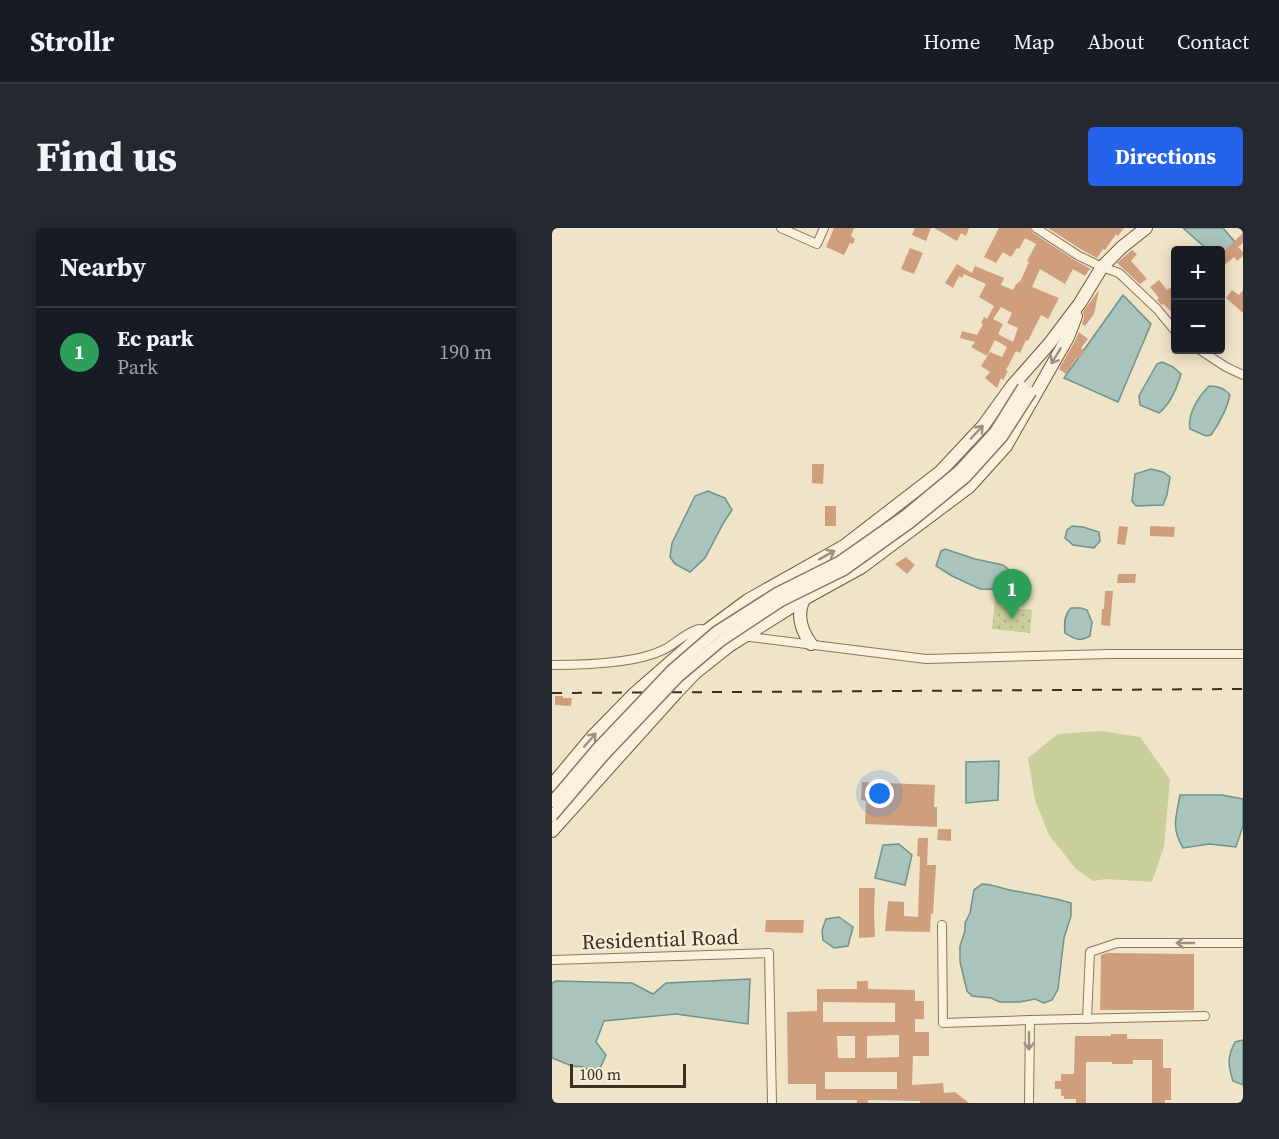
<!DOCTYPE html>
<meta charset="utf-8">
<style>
:root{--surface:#171b24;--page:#242831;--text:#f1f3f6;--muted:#9ea1a6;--line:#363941;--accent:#2563eb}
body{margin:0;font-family:"Source Serif 4",serif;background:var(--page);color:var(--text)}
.controls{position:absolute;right:18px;top:18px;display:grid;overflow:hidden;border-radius:6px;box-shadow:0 3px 15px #0003}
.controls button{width:54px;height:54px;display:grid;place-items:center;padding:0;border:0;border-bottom:2px solid var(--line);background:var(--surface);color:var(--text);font:30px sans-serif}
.scale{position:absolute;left:18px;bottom:15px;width:116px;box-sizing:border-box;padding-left:6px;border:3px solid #3d2e20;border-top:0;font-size:16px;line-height:21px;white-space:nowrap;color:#3d2e20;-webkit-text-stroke:4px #f7eed8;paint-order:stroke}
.you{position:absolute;left:328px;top:566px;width:21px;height:21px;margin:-15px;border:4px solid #fff;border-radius:50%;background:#1a73e8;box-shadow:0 0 0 9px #1a73e833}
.badge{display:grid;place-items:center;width:39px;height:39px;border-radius:50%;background:var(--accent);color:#fff;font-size:20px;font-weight:700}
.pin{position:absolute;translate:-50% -50px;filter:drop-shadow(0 2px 3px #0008)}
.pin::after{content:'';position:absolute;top:32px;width:21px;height:18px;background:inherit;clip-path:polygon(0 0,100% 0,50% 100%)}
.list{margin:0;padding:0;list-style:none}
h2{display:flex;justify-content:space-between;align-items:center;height:78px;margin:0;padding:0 24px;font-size:26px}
h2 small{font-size:20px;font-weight:400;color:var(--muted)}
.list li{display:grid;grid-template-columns:39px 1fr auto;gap:18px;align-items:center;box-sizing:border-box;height:90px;padding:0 24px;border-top:2px solid var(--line)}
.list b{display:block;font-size:22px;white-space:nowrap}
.list p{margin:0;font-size:20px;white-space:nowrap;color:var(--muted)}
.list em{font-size:20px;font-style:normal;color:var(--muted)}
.map{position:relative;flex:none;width:691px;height:875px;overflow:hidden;border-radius:6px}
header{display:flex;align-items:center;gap:36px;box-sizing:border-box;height:84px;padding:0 30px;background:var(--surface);border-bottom:2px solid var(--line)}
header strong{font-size:28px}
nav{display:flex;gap:33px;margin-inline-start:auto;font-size:21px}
.intro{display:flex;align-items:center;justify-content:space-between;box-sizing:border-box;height:144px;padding:0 36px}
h1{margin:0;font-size:42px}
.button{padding:15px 27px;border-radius:6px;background:var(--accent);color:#fff;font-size:21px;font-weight:700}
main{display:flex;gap:36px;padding:0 36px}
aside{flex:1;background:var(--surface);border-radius:6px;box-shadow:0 3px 15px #0003}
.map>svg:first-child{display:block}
.park{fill:url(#park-dots)}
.garden{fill:#c9cf9b}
.water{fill:#a9c4bc;stroke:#6f938a;stroke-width:1.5}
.building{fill:#cf9f7d;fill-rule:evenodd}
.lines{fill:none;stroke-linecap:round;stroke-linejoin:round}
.minor-casing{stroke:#8d765c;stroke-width:10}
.secondary-casing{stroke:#6f573f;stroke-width:14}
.minor{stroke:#faf1dc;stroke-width:8}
.secondary{stroke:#faf1dc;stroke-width:12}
.rail{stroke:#3d2e20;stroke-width:2;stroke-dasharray:10 10;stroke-linecap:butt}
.tertiary-bridge-casing{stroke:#8d765c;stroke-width:13;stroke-linecap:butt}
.tertiary-bridge{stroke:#faf1dc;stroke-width:10}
.oneway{stroke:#9c907e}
.labels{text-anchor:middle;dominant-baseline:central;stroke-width:4.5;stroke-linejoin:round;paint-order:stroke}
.street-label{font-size:21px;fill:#3d2e20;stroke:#f7eed8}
</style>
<header>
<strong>Strollr</strong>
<nav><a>Home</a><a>Map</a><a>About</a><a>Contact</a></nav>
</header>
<div class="intro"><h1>Find us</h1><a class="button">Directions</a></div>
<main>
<aside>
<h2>Nearby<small></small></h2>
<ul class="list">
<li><span class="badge" style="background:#2e9e5b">1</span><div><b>Ec park</b><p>Park</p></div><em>190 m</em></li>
</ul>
</aside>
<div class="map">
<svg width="691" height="875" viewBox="0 0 691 875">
<defs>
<pattern id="park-dots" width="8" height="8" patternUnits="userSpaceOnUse" patternTransform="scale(1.5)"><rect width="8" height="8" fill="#c9cf9b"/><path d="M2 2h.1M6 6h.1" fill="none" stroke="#aeb285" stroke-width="1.8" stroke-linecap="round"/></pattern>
</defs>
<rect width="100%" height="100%" fill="#f0e4c8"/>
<polygon class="park" points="443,371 460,380 480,382 478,405 440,401"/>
<polygon class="garden" points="549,503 588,509 618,551 612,619 600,654 554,651 541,653 524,641 497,607 483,572 476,530 506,506"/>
<g class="water">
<polygon points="631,0 671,0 683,14 669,28 668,22 656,22"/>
<polygon points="571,67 599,96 566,174 512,150"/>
<path d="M610 134 621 139 629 146C625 160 618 176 607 185L588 177 587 168 589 164 605 136Z"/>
<path d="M657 158C665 158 673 160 678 167 675 182 668 194 659 207L654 208 638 201C635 186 647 168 657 158Z"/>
<polygon points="599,241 611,244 618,249 615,267 611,277 584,278 580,273 583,246"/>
<polygon points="156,263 173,270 180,282 172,294 153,330 138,344 123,336 118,329 120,315 143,268"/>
<polygon points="520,298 531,299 547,304 548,313 542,320 521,317 513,310 515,302"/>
<polygon points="393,321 423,331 451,337 466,349 460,362 428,361 400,348 384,338 389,323"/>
<path d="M519 380H529L535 382 540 394 538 408C527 414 523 411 513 405 512 396 512 387 519 380Z"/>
<polygon points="447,533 446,572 414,575 414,534"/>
<path d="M628 567H670L691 571V598L684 619 657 616 631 620C619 600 624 589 628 567Z"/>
<polygon points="347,616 360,627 353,657 323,650 331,617"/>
<path d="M430 656C440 656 448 660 458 662 479 666 499 669 519 675V688L512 710 506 761 500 772 492 775 483 771 468 774H448L439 770 420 768 415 763 408 734V718L413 703V695L418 685 422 662Z"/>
<polygon points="287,689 301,699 296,718 282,720 271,712 270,702 274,691"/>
<polygon points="198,751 196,796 124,786 52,793 44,814 54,827 45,847 31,839 20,838 0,830 0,755 4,753 80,755 101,766 114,755"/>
<path d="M691 812V857L681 853C676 837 675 829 683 814Z"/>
</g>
<g class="building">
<polygon points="282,0 302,0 299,8 303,11 301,16 298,15 292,27 274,19"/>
<polygon points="363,0 379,0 374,13 360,7"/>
<polygon points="382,0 417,0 414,8 409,5 405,13"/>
<path d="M447 0H478L481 5 524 33 539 41 537 42 533 48 521 41 513 56 488 41 480 59 507 70 496 91 489 87 476 113 474 112 468 125 464 123 454 142 456 143 451 152 449 150 445 160 433 150 438 144 429 138 438 124 450 129 455 119 443 112 435 128 419 119 423 114 408 110 410 103 425 107 431 96 429 95 432 89 435 91 442 78 427 69 434 56 412 46 410 50 407 48 401 60 393 55 405 36 420 45 423 38 452 50 449 57 461 62 464 56H465L467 53 468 54 477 34 475 33 484 16 473 10 467 21 465 20 459 29 451 24 444 35 432 29ZM449 79 460 85 455 95 466 100 461 114 446 106 451 96 441 91Z"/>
<polygon points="496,0 572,0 566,8 564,6 553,22 551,21 545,30 530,22"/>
<polygon points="691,5 691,15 686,19 691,24 691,28 685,33 682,29 669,40 669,26"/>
<polygon points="358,20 371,25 362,46 349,41"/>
<polygon points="580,22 585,26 579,33 595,51 588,56 565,35"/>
<polygon points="607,52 615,62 619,59 624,64 619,68 624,73 624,88 611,76 610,77 605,72 607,70 598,59"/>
<polygon points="547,62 542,86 533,98 530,96 532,90 531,84"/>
<polygon points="680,62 687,67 691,62 691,85 674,70"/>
<polygon points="527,104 536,111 529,120 533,123 527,131 525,129 514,146 507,141 523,113"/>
<polygon points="260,236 272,236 271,256 260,255"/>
<rect x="273" y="278" width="11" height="20"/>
<polygon points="567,298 576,299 573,317 565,316"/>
<polygon points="598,298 623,299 622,309 598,308"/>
<polygon points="354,329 363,337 355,346 343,336"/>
<polygon points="566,346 584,346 583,355 565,355"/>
<polygon points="553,363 561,363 558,398 549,397 550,381 552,381"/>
<polygon points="3,468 11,468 11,470 20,470 19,478 3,477"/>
<polygon points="310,554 383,557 382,579 385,579 385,599 313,596 314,573 309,572"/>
<polygon points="386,601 399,601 399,613 385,612"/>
<polygon points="366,610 376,610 375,637 384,637 381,686 379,685 378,704 333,703 336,673 352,674 352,688 366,689 368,629 365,628"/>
<polygon points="307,660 323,660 322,684 323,709 307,710"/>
<polygon points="214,692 252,692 251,705 213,704"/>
<polygon points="555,725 642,726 642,782 548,782 549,727"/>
<path d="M305 753H316V761L363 762V773H372V791H363V804H377V828H361L360 857 391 855 392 865 403 864 417 875H368V873L316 872V875H305V872H264V856H236L235 784 265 783V761H305ZM271 774 343 775V794H271ZM347 807V829L315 830V808ZM285 808H303V830H286ZM273 844H345V861H273Z"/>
<polygon points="559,806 575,806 575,811 611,811 611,840 619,840 619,872 613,872 613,875 600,875 600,832 581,832 581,836 560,836 560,834 534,834 534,875 524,875 524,871 512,871 512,868 509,868 509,861 503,861 503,853 509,853 509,846 522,846 523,808 559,808"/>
</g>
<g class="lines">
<defs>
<g id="minor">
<polyline points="229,0 265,16 272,0"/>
<polyline points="484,0 527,28 550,39 567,45 605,81 624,104"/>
<polyline points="648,122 674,139 691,147"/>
<polyline points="190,408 374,431 557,426 691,426"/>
<path d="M0 437C31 437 83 436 111 422 121 418 137 402 148 401 151 401 154 402 157 403"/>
<polyline points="390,697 391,795 478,792"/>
<polyline points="0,732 217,725 220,875"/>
<polyline points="535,791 538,724 565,715 691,715"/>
<polyline points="477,875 478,792 653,788"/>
</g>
<g id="secondary">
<path d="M252 371C244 387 249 402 259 416"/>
<polyline points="0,557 40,509 83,465 154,403 196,372 292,318 388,244 431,198 460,158 497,116 528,75 550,39 570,19 594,0"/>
<polyline points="0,603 124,465 143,445 177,418 252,371 310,339 417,259 454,218 516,109 524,88"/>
</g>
</defs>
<use href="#minor" class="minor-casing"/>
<use href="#secondary" class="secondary-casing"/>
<use href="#minor" class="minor"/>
<use href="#secondary" class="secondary"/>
<polyline class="rail" points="0,465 691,461"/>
<defs>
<g id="tertiary-bridge">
<polyline points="0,574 45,521 120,442 164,404 225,365 287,334 354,287 408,242 443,204 471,159"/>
<polyline points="0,588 52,527 126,449 170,412 229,373 292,342 359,294 414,249 450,209 479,164"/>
</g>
</defs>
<use href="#tertiary-bridge" class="tertiary-bridge-casing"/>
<use href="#tertiary-bridge" class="tertiary-bridge"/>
</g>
<defs><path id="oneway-shaft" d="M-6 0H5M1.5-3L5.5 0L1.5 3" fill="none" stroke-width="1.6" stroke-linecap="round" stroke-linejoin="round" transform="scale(1.5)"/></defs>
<g class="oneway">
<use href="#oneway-shaft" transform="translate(504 128) rotate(121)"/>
<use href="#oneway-shaft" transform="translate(425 204) rotate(-47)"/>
<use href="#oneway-shaft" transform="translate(275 327) rotate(-29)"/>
<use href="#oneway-shaft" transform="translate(38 512) rotate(-49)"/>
<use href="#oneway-shaft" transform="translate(633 715) rotate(180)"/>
<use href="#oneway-shaft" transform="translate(477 813) rotate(90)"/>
</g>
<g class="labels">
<g class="street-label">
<text transform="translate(108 711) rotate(-2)">Residential Road</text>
</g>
</g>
</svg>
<div class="controls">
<button>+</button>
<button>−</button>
</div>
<div class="scale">100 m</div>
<div class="you"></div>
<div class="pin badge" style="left:460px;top:391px;background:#2e9e5b">1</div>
</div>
</main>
